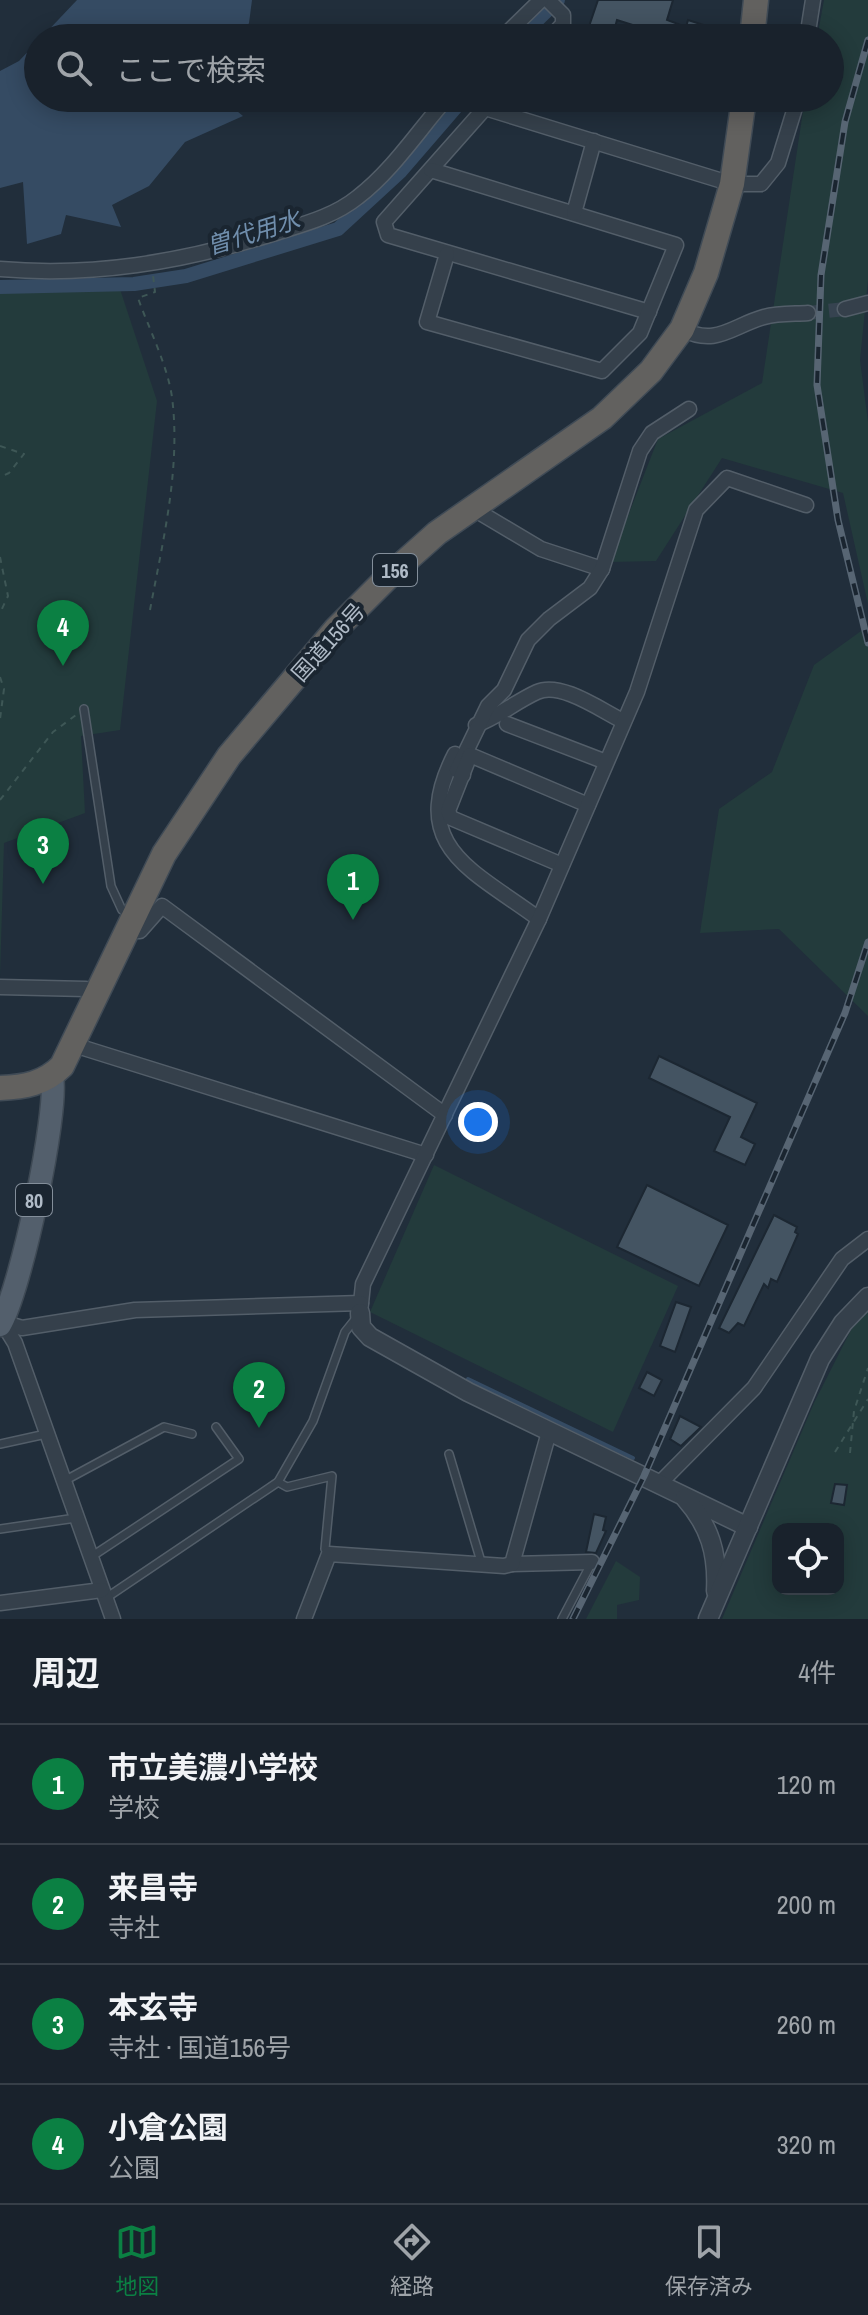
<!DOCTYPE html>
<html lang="ja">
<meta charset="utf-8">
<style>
:root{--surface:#19222c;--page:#262f38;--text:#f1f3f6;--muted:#9fa4a9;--line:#373f48;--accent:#0b8043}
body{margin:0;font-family:"Archivo Narrow","Noto Sans JP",sans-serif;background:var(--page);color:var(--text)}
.controls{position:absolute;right:24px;bottom:24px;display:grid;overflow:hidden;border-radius:16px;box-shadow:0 4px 20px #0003}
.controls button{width:72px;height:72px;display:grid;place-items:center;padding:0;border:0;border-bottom:2px solid var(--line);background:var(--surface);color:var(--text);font:40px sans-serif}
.you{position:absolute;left:478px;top:1122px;width:28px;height:28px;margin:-20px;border:6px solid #fff;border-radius:50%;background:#1a73e8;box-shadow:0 0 0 12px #1a73e833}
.badge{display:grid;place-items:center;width:52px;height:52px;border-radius:50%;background:var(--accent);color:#fff;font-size:26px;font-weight:700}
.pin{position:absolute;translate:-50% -66px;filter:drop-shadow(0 2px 4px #0008)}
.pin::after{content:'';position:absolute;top:42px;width:28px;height:24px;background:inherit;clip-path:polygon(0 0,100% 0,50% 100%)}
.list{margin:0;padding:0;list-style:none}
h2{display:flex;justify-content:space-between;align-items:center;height:104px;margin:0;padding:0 32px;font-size:34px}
h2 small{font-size:26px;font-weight:400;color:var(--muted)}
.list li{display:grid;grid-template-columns:52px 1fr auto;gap:24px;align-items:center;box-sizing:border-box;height:120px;padding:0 32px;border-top:2px solid var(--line)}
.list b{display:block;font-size:30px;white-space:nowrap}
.list p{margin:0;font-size:26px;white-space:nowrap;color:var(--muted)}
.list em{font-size:26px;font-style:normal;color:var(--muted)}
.icon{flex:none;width:44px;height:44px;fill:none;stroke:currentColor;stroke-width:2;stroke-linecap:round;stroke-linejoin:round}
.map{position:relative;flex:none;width:868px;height:1619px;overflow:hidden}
.search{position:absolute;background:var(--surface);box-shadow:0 4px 20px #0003;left:24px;right:24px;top:24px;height:88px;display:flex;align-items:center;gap:20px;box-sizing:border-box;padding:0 28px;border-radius:44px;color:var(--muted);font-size:30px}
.sheet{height:584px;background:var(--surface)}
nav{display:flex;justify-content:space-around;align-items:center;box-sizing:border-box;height:112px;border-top:2px solid var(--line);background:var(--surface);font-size:22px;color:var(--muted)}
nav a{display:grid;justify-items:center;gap:4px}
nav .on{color:var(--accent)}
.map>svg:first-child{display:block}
.green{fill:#233b3c;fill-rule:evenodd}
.water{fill:#354b63}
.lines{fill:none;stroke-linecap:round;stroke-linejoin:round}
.stream{stroke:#354b63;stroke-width:4}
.canal{stroke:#354b63;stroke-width:14}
.building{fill:#445462;stroke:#1c2732;stroke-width:2}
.minor-tunnel{stroke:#364350;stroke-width:14;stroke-dasharray:14 7;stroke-linecap:butt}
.service-casing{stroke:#535e69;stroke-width:10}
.minor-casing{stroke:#535e69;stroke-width:17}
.tertiary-casing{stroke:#535e69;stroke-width:21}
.primary-casing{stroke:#3e4954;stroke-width:25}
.trunk-casing{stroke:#404b56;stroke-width:27}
.path{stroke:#3e5756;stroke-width:2;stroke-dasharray:6 6;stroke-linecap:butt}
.service{stroke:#35404b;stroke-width:7}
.minor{stroke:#35404b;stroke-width:14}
.tertiary{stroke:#35404b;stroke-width:18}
.primary{stroke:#535f6c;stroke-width:22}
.trunk{stroke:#62615f;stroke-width:24}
.rail-casing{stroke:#576573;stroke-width:7}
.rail{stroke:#1a2530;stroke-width:4;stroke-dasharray:12;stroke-linecap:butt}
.labels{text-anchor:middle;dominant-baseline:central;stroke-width:8;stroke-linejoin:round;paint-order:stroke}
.shield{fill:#1a2530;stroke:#838e9a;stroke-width:2}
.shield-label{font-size:20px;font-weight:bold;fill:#b0bbc7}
.street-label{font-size:22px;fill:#b0bbc7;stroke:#1a2530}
.water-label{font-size:24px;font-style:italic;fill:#708eac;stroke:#1a2530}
</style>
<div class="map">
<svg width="868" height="1619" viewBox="0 0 868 1619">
<rect width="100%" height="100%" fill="#212e3b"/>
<g class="green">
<polygon points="824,0 868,0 868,280 860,360 868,422 868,604 843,493 722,458 656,561 610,562 658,439 762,383 805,98 830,98 830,38 817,38"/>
<polygon points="117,280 157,401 120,730 81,736 85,813 4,843 0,977 0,283"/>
<polygon points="868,626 868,1016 779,929 700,933 719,809 772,772 814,665"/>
<polygon points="434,1165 678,1286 613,1432 370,1312"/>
<path d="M868 1311V1619H722L814 1403 852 1328ZM778 1529H838V1589H778Z"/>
<polygon points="616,1561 640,1577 639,1600 617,1605 617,1619 586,1619"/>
</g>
<g class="water">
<polygon points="77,0 252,0 249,23 241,38 41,38"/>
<polygon points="38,41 38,98 221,98 243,116 185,142 149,186 112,205 121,227 66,215 61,234 27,244 23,182 0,188 0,71 19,61"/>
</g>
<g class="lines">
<polyline class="stream" points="468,1379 633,1458"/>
<g class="canal">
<polyline points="519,38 558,0"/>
<polyline points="0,287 134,284 186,276 338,229 401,171 464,98"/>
</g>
</g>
<g class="building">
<polygon points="598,0 673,0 667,20 686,27 688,20 716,29 713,38 660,38 661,34 617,20 612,38 585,38"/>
<polygon points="659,1056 757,1103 741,1137 755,1144 745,1165 714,1151 730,1117 649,1078"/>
<polygon points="647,1185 728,1225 699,1286 617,1247"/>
<polygon points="774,1215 797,1227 795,1232 798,1234 777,1282 771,1279 768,1288 764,1284 744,1326 738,1323 729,1333 719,1328"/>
<polygon points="676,1302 691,1307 675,1352 660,1346"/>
<polygon points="647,1372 662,1380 654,1396 639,1388"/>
<polygon points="680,1416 701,1427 681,1446 670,1439"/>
<polygon points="835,1484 847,1485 844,1505 831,1503"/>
<polygon points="594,1514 606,1517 603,1530 606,1531 596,1553 586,1552"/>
</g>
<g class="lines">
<polyline class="minor-tunnel" points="808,313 845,309"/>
<defs>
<g id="service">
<polyline points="84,709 111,886 122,910 129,913"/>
<polyline points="0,1444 46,1434"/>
<polyline points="449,1454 482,1565"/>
<polyline points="64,1481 164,1427 192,1434"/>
<polyline points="278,1482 287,1487 332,1476 325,1549 329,1554"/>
<polyline points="0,1529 76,1518"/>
<polyline points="91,1557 239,1459 216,1427"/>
<polyline points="106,1598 278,1482 313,1421 345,1332 357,1317"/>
<polyline points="562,1619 592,1562"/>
</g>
<g id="minor">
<polyline points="548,0 563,15 563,24 550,38"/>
<polyline points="502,38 541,0"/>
<polyline points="807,38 813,0"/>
<polyline points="494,98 485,108 732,184 761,184 778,163 798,98"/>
<polyline points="485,108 384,222 388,235 649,312"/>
<polyline points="431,170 676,245 640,333 602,371 427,322 447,254"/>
<polyline points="574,213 594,141"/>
<path d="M0 269C93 277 181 262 269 235 300 225 332 218 358 197 393 170 418 131 447 98"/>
<polyline points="845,309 868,303"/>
<path d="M682 329C716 347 732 326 764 317 778 313 794 314 808 313"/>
<polyline points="472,508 541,549 602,569"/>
<polyline points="507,724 606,762"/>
<path d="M476 725C498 717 515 702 537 692 561 681 602 711 623 721"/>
<path d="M455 754C407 847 473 870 539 919"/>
<polyline points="463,775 457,770 488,706 504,690 528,640 549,619 590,588 602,569 640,451 652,433 689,409"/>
<polyline points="562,865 451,818 448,811 470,755 588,805"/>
<polyline points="126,931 140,931 162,906 445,1115"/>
<polyline points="0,987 86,989 95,994"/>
<polyline points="74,1045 426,1155"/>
<polyline points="360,1313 363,1284 539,919 637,692 696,510 727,478 806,505"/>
<polyline points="2,1322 22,1328 135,1310 361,1303"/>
<polyline points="2,1322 15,1343 113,1619"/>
<polyline points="660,1483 754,1388 842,1259 868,1239"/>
<polyline points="512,1564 592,1562"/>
<polyline points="0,1603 102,1590"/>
<polyline points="304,1619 329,1554 504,1566 512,1564 549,1432"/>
</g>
<g id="tertiary">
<polyline points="360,1313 361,1327 370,1337 468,1392 748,1527"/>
<path d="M685 1498C710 1526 718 1554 716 1591"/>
<polyline points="708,1619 820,1359 843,1323 868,1297"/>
</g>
<path id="primary" d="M0 1325C20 1292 59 1112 52 1076"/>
<g id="trunk">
<polyline points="752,38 756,0"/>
<path d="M0 1088C24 1087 44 1084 62 1066L164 854 229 756 336 629 391 574 437 533 602 418 651 371 682 329 706 273 732 184 744 98"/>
</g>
</defs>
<use href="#service" class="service-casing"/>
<use href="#minor" class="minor-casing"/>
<use href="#tertiary" class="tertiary-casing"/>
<use href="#primary" class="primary-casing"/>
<use href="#trunk" class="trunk-casing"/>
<g class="path">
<polyline points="0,446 24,454 9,473 0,477"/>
<polyline points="0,557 8,596 0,613"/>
<path d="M150 610C163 540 181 468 172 397 167 364 149 329 138 298L155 292 153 275"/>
<polyline points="0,677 4,689 0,719"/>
<polyline points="0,800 53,732 76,715"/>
<polyline points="835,1452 868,1399"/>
<polyline points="850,1453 854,1411 868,1368"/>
</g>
<use href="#service" class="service"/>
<use href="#minor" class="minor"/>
<use href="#tertiary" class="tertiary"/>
<use href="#primary" class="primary"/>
<use href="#trunk" class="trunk"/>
<defs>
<g id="rail">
<polyline points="868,40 845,122 821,275 817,385 838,520 868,643"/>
<polyline points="573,1619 644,1476 845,1013 868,942"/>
</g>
</defs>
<use href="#rail" class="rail-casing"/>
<use href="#rail" class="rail"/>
</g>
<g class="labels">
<g class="shield">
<rect x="373" y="554" width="44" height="32" rx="6"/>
<rect x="16" y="1184" width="36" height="32" rx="6"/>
</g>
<g class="shield-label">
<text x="395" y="570">156</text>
<text x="34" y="1200">80</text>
</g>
<g class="street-label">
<text transform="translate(328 642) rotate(-48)">国道156号</text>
</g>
<g class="water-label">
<text transform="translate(253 232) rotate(-17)">曽代用水</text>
</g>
</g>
</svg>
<div class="controls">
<button><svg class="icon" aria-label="locate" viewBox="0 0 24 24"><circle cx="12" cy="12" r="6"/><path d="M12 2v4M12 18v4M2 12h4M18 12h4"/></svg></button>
</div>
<div class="you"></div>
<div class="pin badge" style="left:353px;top:920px">1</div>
<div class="pin badge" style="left:259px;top:1428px">2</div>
<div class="pin badge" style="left:43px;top:884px">3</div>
<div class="pin badge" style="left:63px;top:666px">4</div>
<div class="search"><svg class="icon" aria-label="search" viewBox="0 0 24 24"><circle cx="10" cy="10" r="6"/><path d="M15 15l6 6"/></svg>ここで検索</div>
</div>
<section class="sheet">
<h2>周辺<small>4件</small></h2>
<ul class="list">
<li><span class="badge">1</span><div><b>市立美濃小学校</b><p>学校</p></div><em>120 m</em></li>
<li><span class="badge">2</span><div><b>来昌寺</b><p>寺社</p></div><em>200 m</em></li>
<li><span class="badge">3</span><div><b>本玄寺</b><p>寺社 · 国道156号</p></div><em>260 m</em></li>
<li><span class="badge">4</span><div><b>小倉公園</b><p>公園</p></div><em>320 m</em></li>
</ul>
</section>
<nav>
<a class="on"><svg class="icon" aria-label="map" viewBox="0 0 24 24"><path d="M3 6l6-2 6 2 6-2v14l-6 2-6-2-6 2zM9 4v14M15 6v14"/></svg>地図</a>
<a><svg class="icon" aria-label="directions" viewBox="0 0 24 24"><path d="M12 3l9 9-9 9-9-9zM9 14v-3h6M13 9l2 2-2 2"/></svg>経路</a>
<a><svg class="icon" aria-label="saved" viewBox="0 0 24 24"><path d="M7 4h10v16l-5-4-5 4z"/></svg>保存済み</a>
</nav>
